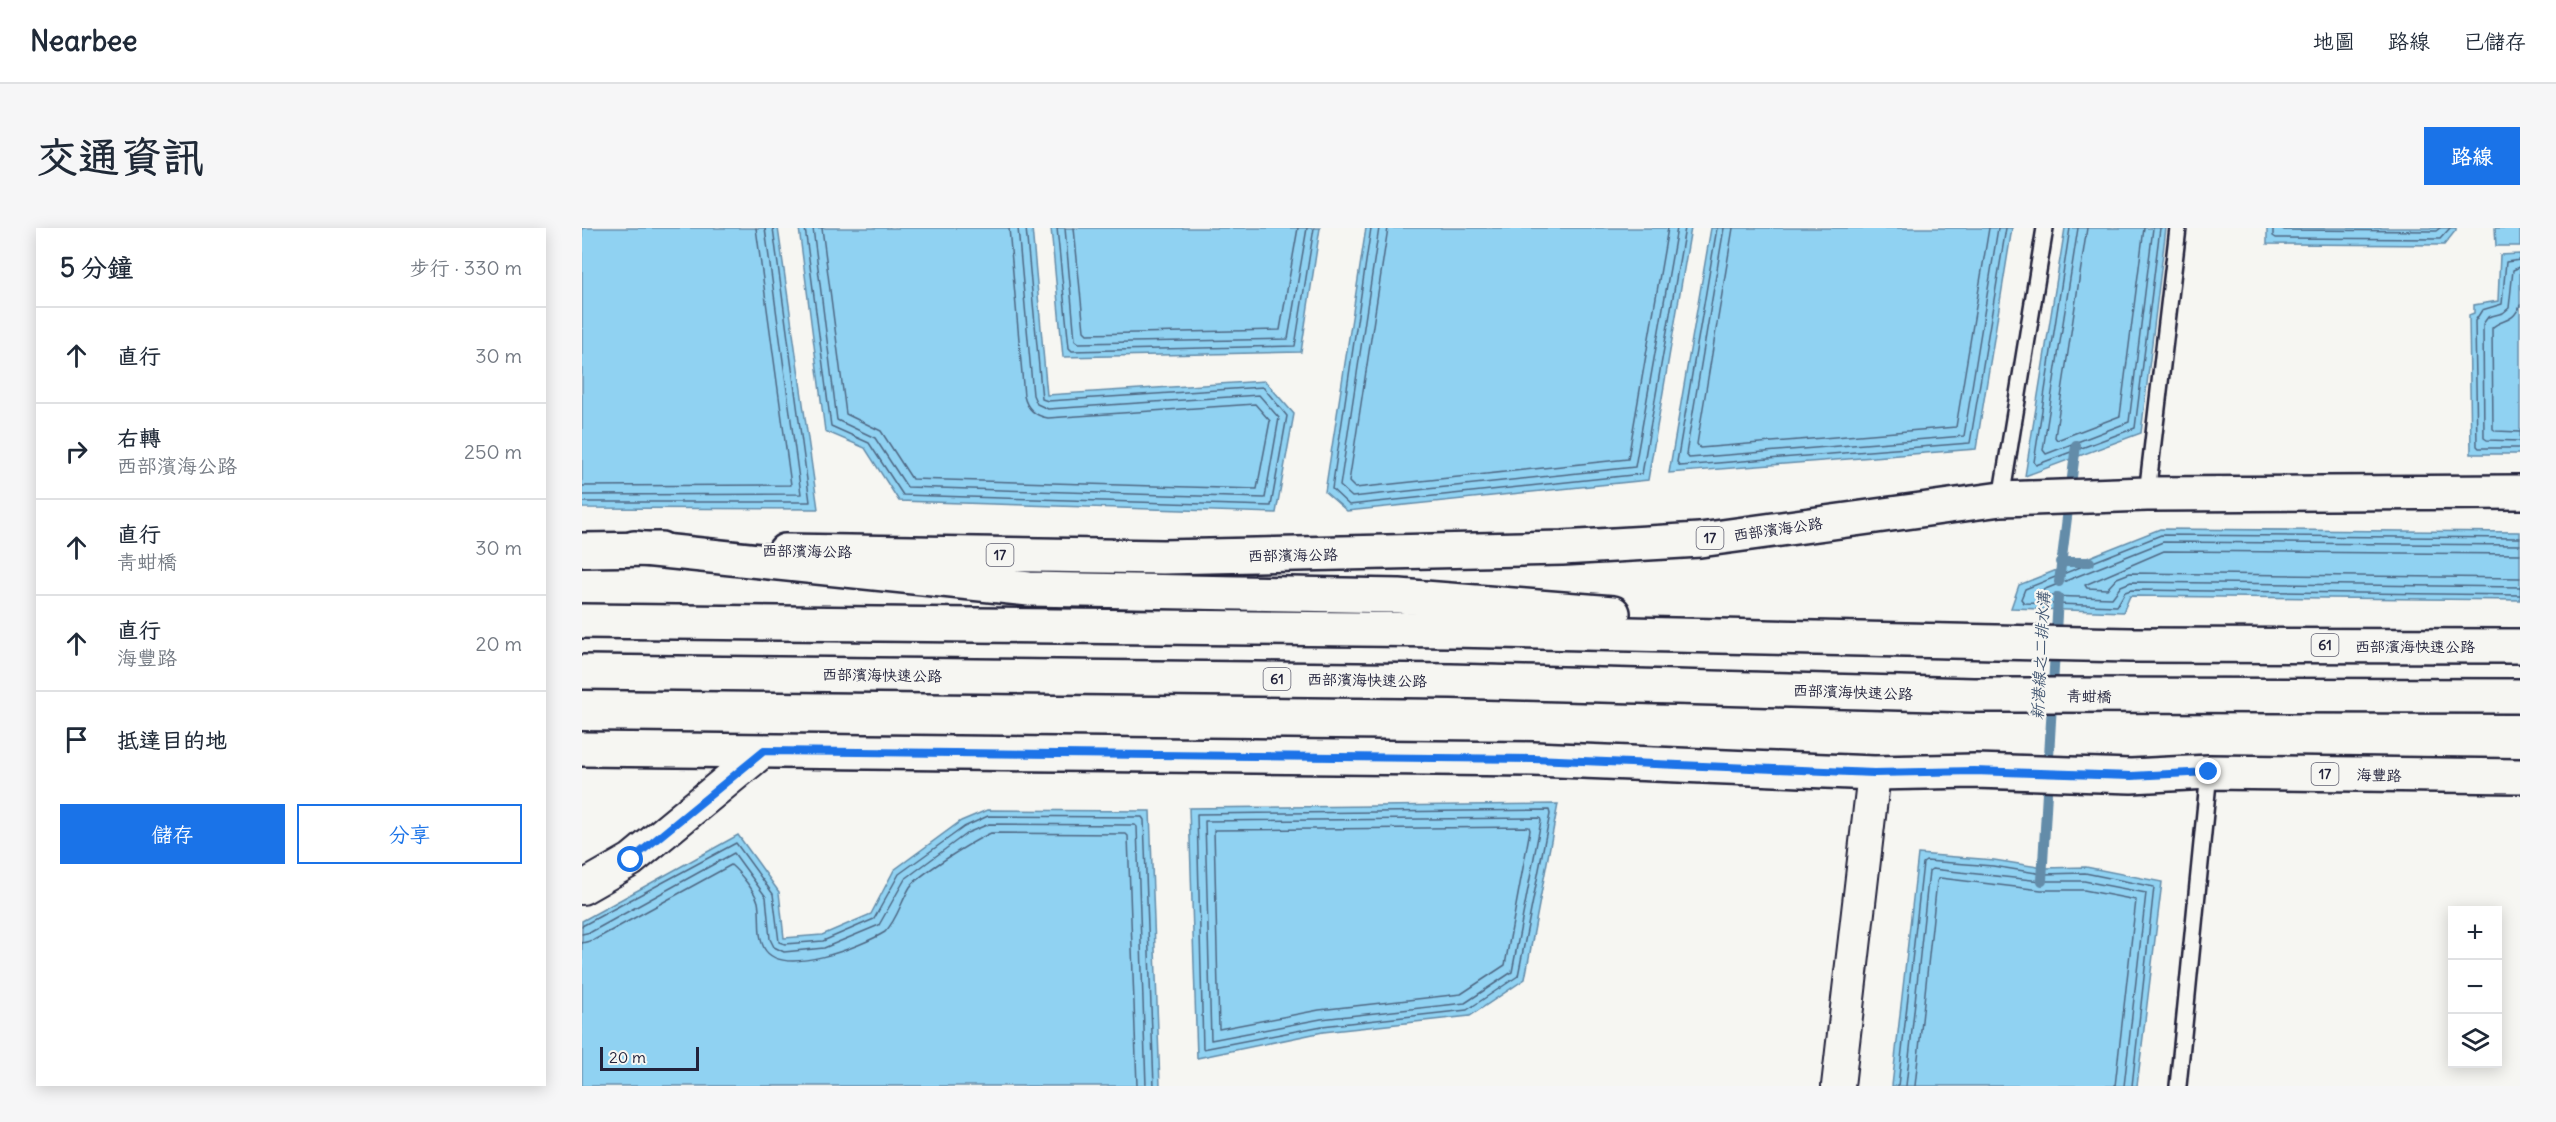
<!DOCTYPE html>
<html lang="zh-TW">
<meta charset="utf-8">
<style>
:root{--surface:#fff;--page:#f6f6f7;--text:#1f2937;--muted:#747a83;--line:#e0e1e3;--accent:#1a73e8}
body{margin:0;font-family:Delius,"LXGW WenKai TC",sans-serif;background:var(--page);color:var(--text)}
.controls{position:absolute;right:18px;bottom:18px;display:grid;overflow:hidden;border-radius:0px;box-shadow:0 3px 15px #0003}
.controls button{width:54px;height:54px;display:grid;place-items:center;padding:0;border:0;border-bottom:2px solid var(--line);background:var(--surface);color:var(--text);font:30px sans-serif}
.scale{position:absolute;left:18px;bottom:15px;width:99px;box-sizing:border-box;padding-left:6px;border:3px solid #22223b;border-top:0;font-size:16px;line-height:21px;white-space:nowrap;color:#22223b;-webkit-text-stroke:4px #f6f6f2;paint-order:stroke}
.stop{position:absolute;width:18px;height:18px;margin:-14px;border:4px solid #1a73e8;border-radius:50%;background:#fff}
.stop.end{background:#1a73e8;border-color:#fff;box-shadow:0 2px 6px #0008}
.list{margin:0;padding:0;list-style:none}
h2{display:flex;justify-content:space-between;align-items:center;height:78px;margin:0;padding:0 24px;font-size:26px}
h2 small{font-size:20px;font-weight:400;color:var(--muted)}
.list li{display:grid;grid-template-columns:39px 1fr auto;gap:18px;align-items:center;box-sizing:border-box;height:96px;padding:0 24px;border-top:2px solid var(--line)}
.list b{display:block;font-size:22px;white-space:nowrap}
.list p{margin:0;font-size:20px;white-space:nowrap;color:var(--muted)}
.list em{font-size:20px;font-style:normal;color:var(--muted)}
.actions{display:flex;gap:12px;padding:18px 24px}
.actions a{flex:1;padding:14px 0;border:2px solid var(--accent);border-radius:0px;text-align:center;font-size:21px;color:var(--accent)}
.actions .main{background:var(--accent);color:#fff}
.icon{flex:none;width:33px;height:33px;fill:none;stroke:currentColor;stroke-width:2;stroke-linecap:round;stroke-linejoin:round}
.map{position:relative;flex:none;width:1938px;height:858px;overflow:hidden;border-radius:0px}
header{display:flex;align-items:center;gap:36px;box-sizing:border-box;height:84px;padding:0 30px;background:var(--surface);border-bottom:2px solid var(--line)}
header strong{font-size:28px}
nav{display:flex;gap:33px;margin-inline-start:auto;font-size:21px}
.intro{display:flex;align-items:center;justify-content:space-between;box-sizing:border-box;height:144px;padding:0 36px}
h1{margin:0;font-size:42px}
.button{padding:15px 27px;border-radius:0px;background:var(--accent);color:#fff;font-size:21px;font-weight:700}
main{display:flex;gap:36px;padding:0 36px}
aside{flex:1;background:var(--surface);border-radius:0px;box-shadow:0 3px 15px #0003}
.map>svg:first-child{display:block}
.water{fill:#90d2f2;stroke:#648ca9;stroke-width:1.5}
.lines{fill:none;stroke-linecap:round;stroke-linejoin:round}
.shore{stroke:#4e6884;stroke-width:1.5}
.stream{stroke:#648ca9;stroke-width:10}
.lane-casing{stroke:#22223b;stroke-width:20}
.street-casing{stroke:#22223b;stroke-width:36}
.primary-casing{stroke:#22223b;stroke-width:38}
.highway-casing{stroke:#22223b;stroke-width:38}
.lane{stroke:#f6f6f2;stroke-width:15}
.street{stroke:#f6f6f2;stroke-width:32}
.primary{stroke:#f6f6f2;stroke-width:33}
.highway{stroke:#f6f6f2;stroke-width:33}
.route{stroke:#1a73e8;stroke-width:8}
.labels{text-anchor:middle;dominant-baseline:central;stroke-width:4.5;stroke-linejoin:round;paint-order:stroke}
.shield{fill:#f6f6f2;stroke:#626272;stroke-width:1.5}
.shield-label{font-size:14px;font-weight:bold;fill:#22223b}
.street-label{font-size:15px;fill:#22223b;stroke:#f6f6f2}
.water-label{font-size:16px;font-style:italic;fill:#435772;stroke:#f6f6f2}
</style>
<header>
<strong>Nearbee</strong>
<nav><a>地圖</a><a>路線</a><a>已儲存</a></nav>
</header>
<div class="intro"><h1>交通資訊</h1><a class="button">路線</a></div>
<main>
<aside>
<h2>5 分鐘<small>步行 · 330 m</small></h2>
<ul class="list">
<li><svg class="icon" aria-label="ahead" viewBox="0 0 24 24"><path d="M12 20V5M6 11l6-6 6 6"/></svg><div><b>直行</b></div><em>30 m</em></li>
<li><svg class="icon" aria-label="right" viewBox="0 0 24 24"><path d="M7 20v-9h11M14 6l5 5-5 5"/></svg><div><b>右轉</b><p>西部濱海公路</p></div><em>250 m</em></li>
<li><svg class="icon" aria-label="ahead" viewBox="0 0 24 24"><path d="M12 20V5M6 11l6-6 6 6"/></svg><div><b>直行</b><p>青蚶橋</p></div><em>30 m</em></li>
<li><svg class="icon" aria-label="ahead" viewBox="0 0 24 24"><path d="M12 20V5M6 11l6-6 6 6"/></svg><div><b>直行</b><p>海豐路</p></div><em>20 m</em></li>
<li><svg class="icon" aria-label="arrive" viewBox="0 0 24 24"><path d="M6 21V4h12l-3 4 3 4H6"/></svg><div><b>抵達目的地</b></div></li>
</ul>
<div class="actions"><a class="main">儲存</a><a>分享</a></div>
</aside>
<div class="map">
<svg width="1938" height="858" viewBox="0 0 1938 858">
<rect width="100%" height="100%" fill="#f6f6f2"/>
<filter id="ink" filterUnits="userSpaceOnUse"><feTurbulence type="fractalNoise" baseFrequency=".0167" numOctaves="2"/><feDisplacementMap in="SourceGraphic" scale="12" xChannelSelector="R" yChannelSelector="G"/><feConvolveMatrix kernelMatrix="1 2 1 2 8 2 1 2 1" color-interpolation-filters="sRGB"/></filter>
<g filter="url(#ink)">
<g class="water">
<polygon points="0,0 196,0 236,281 0,280"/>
<polygon points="217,0 450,0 465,167 683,153 712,186 694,285 317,273 283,220 243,203"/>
<polygon points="469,0 738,0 719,124 481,129"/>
<polygon points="784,0 1109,0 1066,252 765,283 743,264"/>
<polygon points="1129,0 1430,0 1394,221 1087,245"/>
<polygon points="1483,0 1584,0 1559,205 1443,248"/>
<polygon points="1685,0 1874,0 1874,2 1862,17 1685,16"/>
<polygon points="1913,0 1938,0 1938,18 1914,18"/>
<polygon points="1938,26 1938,226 1889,226 1887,87 1892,85 1892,77 1916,73 1918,27"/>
<polygon points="1578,301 1938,304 1938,372 1548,368 1541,384 1429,380 1437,357"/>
<polygon points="976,576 943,751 888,788 741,804 615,830 607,580"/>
<polygon points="405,582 568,583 578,858 0,858 0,693 156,607 197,664 202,710 240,707 289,686 312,642 379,593"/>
<polygon points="1336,626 1412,632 1462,640 1504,639 1580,654 1555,858 1310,858"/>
</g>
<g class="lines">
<g class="shore">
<polyline points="223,0 249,198 287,215 321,267 689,278 705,188 681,159 466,173 460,171 444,0"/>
<polyline points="231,0 255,192 293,210 325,259 683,270 697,190 677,167 466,181 455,176 451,167 436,0"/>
<path d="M240 0 264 186 299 203 330 251 675 261 688 193 673 176 466 190C453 188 445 181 442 168L427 0"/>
<polyline points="475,0 487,120 490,123 713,118 732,0"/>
<polyline points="483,0 493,112 497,115 706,111 725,0"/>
<polyline points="492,0 502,103 505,106 698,102 716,0"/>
<polyline points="789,0 750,261 767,277 1060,246 1103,0"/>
<polyline points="797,0 758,258 770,269 1053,239 1095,0"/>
<polyline points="806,0 767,254 773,260 1046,231 1086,0"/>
<polyline points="1135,0 1095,234 1098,238 1388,215 1424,0"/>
<polyline points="1142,0 1104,226 1107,230 1382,208 1416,0"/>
<polyline points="1151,0 1115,216 1118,220 1374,199 1407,0"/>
<polyline points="1488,0 1452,234 1454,237 1553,200 1578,0"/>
<polyline points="1496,0 1461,222 1464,226 1547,194 1571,0"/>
<polyline points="1505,0 1473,209 1475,212 1538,188 1562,0"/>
<polyline points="1691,0 1691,8 1694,10 1858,11 1868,0"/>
<polyline points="1699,0 1702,2 1854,3 1858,0"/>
<polyline points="1938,32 1924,34 1920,76 1900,82 1893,93 1895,218 1897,220 1938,220"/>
<polyline points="1938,39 1931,42 1927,80 1921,85 1906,89 1901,96 1902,210 1905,212 1938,213"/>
<path d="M1938 77C1931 96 1920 90 1910 100L1911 201 1914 203 1938 204"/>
<polyline points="0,258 209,257 174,0"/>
<polyline points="0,267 219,266 183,0"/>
<polyline points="0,274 228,274 191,0"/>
<polyline points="1938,310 1579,307 1443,361 1439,371 1442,375 1535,378 1543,364 1549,362 1938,367"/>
<polyline points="1938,317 1581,314 1461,362 1460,365 1463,368 1530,370 1539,358 1549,354 1938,359"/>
<polyline points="1938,326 1582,323 1503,357 1505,360 1525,361 1535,350 1548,345 1938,350"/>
<polygon points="967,582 968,586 936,748 885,782 740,798 621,821 615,586"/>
<polygon points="958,590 959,593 930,744 883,775 739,791 629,812 623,593"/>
<polygon points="947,599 948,602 923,737 879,766 737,782 637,801 632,602"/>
<polyline points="0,698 154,615 191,666 197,714 203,716 241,713 292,691 317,646 382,599 406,588 560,589 562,592 572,858"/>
<polyline points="0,706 9,704 152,625 184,669 188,711 192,719 202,724 242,720 297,697 323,651 385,605 407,596 553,597 555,599 564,858"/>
<path d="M0 715 12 712 149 637C157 644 173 663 176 674 179 689 175 707 182 720 199 751 280 718 303 704 315 692 319 674 328 659 337 646 393 612 409 605L544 606 546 608 555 858"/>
<polyline points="1316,858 1341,635 1344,633 1411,638 1461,646 1503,645 1572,659 1550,858"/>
<polyline points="1324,858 1347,643 1350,641 1460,653 1502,653 1564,665 1542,858"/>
<polyline points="1333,858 1355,653 1358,650 1459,662 1502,662 1554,672 1533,858"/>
</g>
<g class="stream">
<polyline points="1478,334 1508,334"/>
<polyline points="1477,354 1494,217"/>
<polyline points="1460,653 1476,369"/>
</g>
<defs>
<g id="lane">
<polyline points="1565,266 1596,0"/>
<polyline points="1419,271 1463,0"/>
<polyline points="1596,858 1627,544"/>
</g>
<g id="street">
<polyline points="0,660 49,632 181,523"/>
<polyline points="1256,858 1292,545"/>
</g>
<g id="primary">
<polyline points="0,322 79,321"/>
<polyline points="203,323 581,329 980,320 1118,312 1419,271 1565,266 1938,264"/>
<polyline points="0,521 952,531 1292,545 1393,543 1549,548 1627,544 1938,548"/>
</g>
<g id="highway">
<polyline points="52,320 447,361 817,368 1031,385"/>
<polyline points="0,393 869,402 1548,417 1938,418"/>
<polyline points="0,444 869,453 1391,467 1938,468"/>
</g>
</defs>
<use href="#lane" class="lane-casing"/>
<use href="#street" class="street-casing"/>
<use href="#primary" class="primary-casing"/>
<use href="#highway" class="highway-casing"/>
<use href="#lane" class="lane"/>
<use href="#street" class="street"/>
<use href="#primary" class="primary"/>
<use href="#highway" class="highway"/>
</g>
</g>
<g class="lines" filter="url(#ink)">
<polyline class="route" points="49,632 182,523 952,531 1292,545 1392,543 1549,548 1627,544"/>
</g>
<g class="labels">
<g class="shield">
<rect x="1114.5" y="299" width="27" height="22" rx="4.5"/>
<rect x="404.5" y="316" width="27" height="22" rx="4.5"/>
<rect x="1729.5" y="406" width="27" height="22" rx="4.5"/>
<rect x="681.5" y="440" width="27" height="22" rx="4.5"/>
<rect x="1729.5" y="535" width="27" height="22" rx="4.5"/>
</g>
<g class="shield-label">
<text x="1128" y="310">17</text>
<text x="418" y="327">17</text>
<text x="1743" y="417">61</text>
<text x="695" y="451">61</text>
<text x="1743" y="546">17</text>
</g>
<g class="street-label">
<text transform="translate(1196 301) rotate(-8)">西部濱海公路</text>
<text transform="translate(225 323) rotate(1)">西部濱海公路</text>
<text transform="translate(711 327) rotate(-1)">西部濱海公路</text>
<text x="1833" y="418">西部濱海快速公路</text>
<text transform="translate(300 447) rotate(1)">西部濱海快速公路</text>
<text transform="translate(785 452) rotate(1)">西部濱海快速公路</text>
<text transform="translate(1271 464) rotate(2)">西部濱海快速公路</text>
<text transform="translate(1507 468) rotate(1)">青蚶橋</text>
<text transform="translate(1797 547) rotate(1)">海豐路</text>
</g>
<g class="water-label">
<text transform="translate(1458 428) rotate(-87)">新港線之二排水溝</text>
</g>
</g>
</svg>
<div class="controls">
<button>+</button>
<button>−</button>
<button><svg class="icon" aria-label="layers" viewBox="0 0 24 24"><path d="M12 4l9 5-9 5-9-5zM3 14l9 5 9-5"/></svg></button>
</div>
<div class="scale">20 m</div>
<div class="stop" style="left:49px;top:632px"></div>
<div class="stop end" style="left:1627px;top:544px"></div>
</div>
</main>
